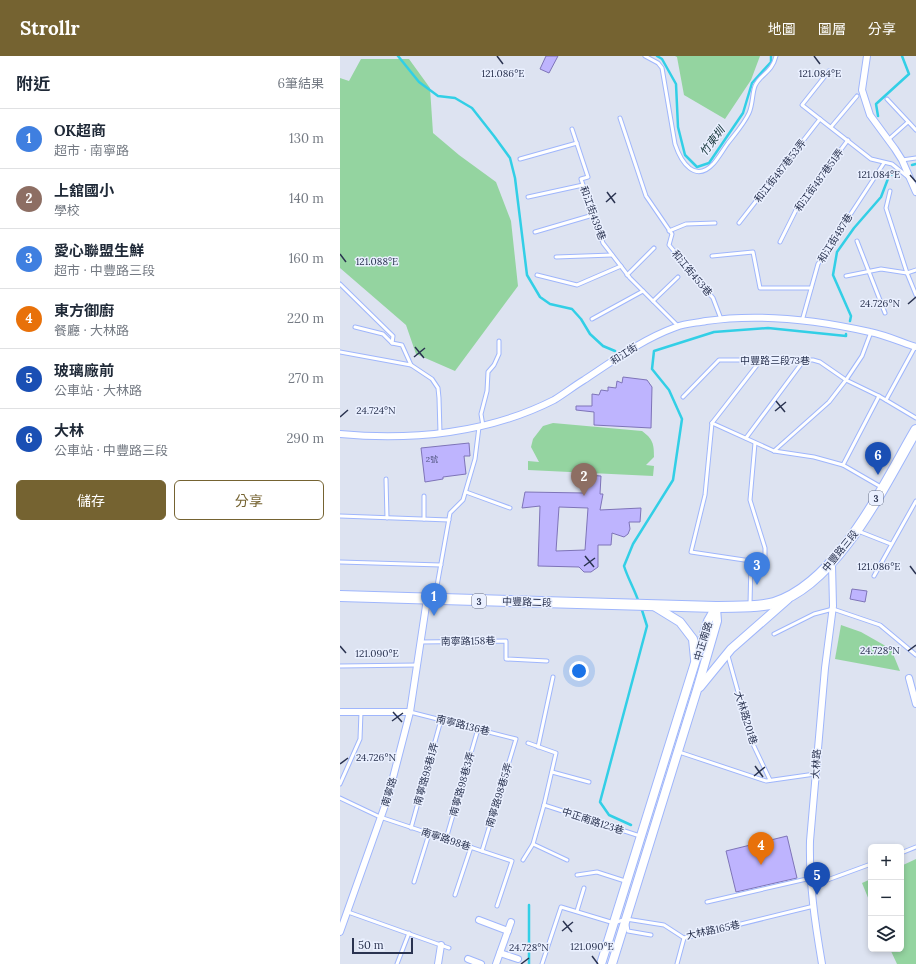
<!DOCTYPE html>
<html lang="zh-TW">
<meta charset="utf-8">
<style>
:root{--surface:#fff;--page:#f2f2f3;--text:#1f2937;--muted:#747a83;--line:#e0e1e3;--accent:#756331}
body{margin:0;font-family:Lora,"Noto Sans TC",serif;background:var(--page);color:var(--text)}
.controls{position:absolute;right:12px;bottom:12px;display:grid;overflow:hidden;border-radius:6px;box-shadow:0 2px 6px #0003}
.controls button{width:36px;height:36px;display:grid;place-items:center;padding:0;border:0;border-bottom:1px solid var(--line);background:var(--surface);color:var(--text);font:20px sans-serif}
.scale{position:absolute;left:12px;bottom:10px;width:61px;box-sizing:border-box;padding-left:4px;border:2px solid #2a3350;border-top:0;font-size:11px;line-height:14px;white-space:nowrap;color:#2a3350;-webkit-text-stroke:3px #eaf0ff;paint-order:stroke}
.you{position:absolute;left:239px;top:615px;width:14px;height:14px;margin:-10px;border:3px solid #fff;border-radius:50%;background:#1a73e8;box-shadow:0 0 0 6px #1a73e833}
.badge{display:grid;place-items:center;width:26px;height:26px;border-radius:50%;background:var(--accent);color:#fff;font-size:13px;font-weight:700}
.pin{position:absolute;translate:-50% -33px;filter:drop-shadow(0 1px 2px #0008)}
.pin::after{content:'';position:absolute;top:21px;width:14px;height:12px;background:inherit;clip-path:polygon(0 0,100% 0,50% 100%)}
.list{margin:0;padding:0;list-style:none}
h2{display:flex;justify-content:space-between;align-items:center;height:52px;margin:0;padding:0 16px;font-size:17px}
h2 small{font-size:13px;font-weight:400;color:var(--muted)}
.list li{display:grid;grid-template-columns:26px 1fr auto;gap:12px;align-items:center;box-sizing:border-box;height:60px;padding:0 16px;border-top:1px solid var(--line)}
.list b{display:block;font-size:15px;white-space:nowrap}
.list p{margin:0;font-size:13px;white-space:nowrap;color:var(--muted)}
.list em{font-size:13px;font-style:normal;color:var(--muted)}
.actions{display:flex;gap:8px;padding:12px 16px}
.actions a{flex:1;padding:9px 0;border:1px solid var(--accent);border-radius:6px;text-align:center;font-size:14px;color:var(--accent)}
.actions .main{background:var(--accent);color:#fff}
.icon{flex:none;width:22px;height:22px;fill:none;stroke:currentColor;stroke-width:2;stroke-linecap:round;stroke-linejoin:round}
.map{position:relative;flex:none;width:576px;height:908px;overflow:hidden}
header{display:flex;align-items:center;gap:24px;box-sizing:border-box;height:56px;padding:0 20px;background:var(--accent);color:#fff}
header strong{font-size:19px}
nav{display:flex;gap:22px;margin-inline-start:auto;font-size:14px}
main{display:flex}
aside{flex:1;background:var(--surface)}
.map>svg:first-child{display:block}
.green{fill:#94d4a0}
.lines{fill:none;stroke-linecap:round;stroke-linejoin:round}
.stream{stroke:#32cfe6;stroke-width:2.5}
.building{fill:#beb4fe;stroke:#7e74b8;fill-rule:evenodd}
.service-casing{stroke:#9fb6fc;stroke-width:5}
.minor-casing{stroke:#9fb6fc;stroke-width:8}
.tertiary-casing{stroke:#9fb6fc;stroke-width:10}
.primary-casing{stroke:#9fb6fc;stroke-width:12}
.service{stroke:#fff;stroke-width:3}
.minor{stroke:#fff;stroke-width:6}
.tertiary{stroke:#fff;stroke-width:8}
.primary{stroke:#fff;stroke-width:10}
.ticks{fill:none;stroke:#2a3350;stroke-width:1.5}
.labels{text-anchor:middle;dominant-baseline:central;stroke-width:3;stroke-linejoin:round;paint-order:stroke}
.number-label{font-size:8px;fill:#4f537c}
.shield{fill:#eaf0ff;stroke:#646c84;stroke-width:1}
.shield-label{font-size:9px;font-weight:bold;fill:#2a3350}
.street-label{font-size:10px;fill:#2a3350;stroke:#eaf0ff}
.water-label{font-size:11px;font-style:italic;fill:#153439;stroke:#eaf0ff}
.ticks-label{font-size:10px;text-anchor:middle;fill:#2a3350;stroke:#eaf0ff;stroke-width:3;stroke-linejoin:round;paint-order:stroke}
</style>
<header>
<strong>Strollr</strong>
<nav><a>地圖</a><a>圖層</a><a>分享</a></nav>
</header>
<main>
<aside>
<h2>附近<small>6筆結果</small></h2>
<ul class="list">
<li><span class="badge" style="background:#3f7fe0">1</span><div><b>OK超商</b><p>超市 · 南寧路</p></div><em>130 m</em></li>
<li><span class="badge" style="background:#8d6e63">2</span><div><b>上舘國小</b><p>學校</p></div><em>140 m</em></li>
<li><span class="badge" style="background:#3f7fe0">3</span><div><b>愛心聯盟生鮮</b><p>超市 · 中豐路三段</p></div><em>160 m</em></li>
<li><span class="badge" style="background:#e8710a">4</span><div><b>東方御廚</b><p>餐廳 · 大林路</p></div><em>220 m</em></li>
<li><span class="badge" style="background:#1a4fb4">5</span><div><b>玻璃廠前</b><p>公車站 · 大林路</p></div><em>270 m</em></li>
<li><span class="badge" style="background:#1a4fb4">6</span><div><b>大林</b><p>公車站 · 中豐路三段</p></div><em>290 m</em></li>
</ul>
<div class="actions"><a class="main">儲存</a><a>分享</a></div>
</aside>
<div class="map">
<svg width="576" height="908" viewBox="0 0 576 908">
<rect width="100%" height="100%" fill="#dde3f1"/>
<g class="green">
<polygon points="335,0 420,0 411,24 385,63 344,39 337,1"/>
<polygon points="21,3 69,3 90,32 93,77 119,99 156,126 171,165 178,230 115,315 76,298 66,269 0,212 0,22 9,25"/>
<path d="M213 367 302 375C313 383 314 388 314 401L306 409 314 410 313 420 188 414V405L199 406 191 391 193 383 203 370Z"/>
<polygon points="501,569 521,576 551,593 560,615 495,603"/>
<polygon points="576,803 576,908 557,908 550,893 561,893 561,810"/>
<polygon points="531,823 531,849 522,827"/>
</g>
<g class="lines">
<g class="stream">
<polyline points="58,0 79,26 98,40 115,42 132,52 154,80 170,102 175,122 187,219 200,241 210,248 232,253 241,263 250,278 263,290 275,295"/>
<polyline points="317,0 322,3 336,28 338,71 345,99 357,111 369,107 403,57 412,27 431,6 431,0"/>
<polyline points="538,60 536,48 569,18 562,0"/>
<polyline points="572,109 576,108"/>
<polyline points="510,265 511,260 493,219 497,196 514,172 541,141 549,120 558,115"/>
<path d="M299 547C295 534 288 523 284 510L293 488 333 424 342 363 329 334 312 313 314 295 374 276 428 272 506 280V278"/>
<polyline points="291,769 269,759 260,746 307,570 301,551"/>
<polyline points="189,849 189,908"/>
</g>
</g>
<g class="building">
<polygon points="206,0 218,0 209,17 200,13"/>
<polygon points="283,321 307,324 312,331 311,372 254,369 254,356 236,354 236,350 252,350 252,338 259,339 261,334 268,335 268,331 276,332 277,325 282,327"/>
<polygon points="129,387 130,400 124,400 126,418 103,421 103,423 85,426 81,392"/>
<path d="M246 419 261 420 260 438H263L260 454 301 452 300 466H289L290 473 288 478 284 481 272 477 271 489H258V511L251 516H244L239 511 198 510 200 450 182 452 185 436 244 437ZM219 451 248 452 245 494 216 495Z"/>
<polygon points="512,533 527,535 525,546 510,543"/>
<polygon points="447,780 457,822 396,836 386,795"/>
</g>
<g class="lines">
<defs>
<g id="service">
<path d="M305 0 318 7 322 12 335 88C341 106 355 128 374 107 379 101 383 94 388 87 395 78 404 68 409 57 413 48 412 38 415 30 420 18 432 17 436 0"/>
<polyline points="489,15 462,49 531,103 552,108 568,121"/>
<polyline points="547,43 576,74"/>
<polyline points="280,62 306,140 332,178 329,189 373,242 381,263"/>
<polyline points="491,71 517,40"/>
<polyline points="232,73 248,121 241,123 263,187 290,222 338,270"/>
<polyline points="549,83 568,66"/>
<polyline points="180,103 237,87"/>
<polyline points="562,104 576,102"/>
<polyline points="550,135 546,152 567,217 576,239"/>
<polyline points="188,141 243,129"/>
<polyline points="399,167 480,63"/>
<polyline points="329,175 346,168 375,167"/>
<polyline points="195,176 253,159"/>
<polyline points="517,185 545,257"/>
<polyline points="440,186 456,154 508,84"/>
<polyline points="372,200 413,196 420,232 471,232"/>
<polyline points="216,201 272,199"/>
<polyline points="197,219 237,229 281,210"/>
<polyline points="287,219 314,192"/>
<polyline points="506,220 541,213 567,217 576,214"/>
<polyline points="0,228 53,280 52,287"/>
<polyline points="313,245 338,221"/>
<polyline points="252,263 303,235"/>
<polyline points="462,265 478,208 544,107"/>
<polyline points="15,271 43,278 52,287 62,289 71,309"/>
<polyline points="0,296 71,309 92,323 98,332 99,342 100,377"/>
<polyline points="343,341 379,304 473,304 480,306 506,324 539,340 576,362"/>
<polyline points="546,344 575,291"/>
<polyline points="372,367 365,439 351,496 411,505 410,548"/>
<polyline points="372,367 434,395 474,401 503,409 541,431"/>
<polyline points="372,367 421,304"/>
<polyline points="143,370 141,358 147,335 148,316 154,309 159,298 159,285"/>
<polyline points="406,382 464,304"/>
<polyline points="434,395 489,346 506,324 522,300 531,276"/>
<polyline points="503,409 539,340"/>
<polyline points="46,423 47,462"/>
<polyline points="126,436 170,452"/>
<polyline points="0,460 109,464"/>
<polyline points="84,463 84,440"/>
<polyline points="518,475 551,488"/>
<polyline points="411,505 425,506 425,492 410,444 415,387"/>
<polyline points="0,506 101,509"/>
<polyline points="534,520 576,445"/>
<polyline points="95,541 110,457 123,444 135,403 139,371"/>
<polyline points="434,578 474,558 493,553 540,569 576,599"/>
<polyline points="80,586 166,585 166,603 207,605"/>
<polyline points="388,600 412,686 430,724"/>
<polyline points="0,610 77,609"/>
<polyline points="70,656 176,683 142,795"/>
<polyline points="198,691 213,621"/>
<polyline points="339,696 426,725 475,718"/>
<polyline points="212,716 249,726"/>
<polyline points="0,728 20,683 21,656"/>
<polyline points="0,742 40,761 172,805 157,850"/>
<polyline points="204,749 300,780"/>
<polyline points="71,772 101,664"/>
<polyline points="106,783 138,673"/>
<polyline points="193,788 227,804"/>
<polyline points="561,797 576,791"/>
<polyline points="183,804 193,788 204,749 216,697 188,687"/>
<polyline points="237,819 257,816 285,825"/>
<polyline points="74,826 89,778"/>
<polyline points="471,830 531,808"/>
<polyline points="115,839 131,791"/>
<polyline points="367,846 471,822"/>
<polyline points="237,855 244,832"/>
<polyline points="8,856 109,892"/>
<polyline points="287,869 288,875 311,879"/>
<polyline points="57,908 69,877"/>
<polyline points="202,908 221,851 274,867 286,863 324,869 344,882 474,850"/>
<polyline points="337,908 344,882"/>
</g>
<g id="minor">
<polyline points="527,0 522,34 530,59 555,93 562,104 576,136"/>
<path d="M0 378C72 385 149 377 214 344 224 338 234 330 244 324 274 304 303 283 336 271 346 267 357 267 366 265 420 257 477 264 530 276 545 279 561 286 576 291"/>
<polyline points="569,622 576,648"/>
<polyline points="0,656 70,656"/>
<polyline points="139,864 168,875"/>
<polyline points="0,876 48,741 70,656 87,543"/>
<polyline points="160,897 178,903"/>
<polyline points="128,903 141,908"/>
<polyline points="98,908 101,889"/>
<polyline points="156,908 171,866"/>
<path d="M482 908C475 867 469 827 470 785L485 612 493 550 492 508"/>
</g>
<g id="tertiary">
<polyline points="314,550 340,566 353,583 355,603"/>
<polyline points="360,631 391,593 448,543"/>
<polyline points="261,908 368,565 376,551"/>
<polyline points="272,908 357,634 377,565 376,552"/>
</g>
<path id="primary" d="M0 540 376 551C394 550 417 552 434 547 498 527 544 429 576 374"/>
</defs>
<use href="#service" class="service-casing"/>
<use href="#minor" class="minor-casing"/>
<use href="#tertiary" class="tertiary-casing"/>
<use href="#primary" class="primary-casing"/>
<use href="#service" class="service"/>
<use href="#minor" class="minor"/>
<use href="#tertiary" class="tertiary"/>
<use href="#primary" class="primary"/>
</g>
<path class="ticks" d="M157 0 163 8M474 0 480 8M570 119 576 126M267 136 275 147M266 146 276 137M0 198 6 206M568 248 576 241M75 291 84 302M74 301 85 292M436 345 445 356M435 355 446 346M0 361 8 354M245 500 254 511M244 510 255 502M570 510 576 518M0 590 6 597M568 595 576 589M53 656 62 666M52 665 63 657M0 708 8 702M415 710 423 721M414 720 425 711M223 865 232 876M222 875 233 866M252 900 258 908M181 908 189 902"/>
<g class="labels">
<g class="number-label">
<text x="92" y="403">2號</text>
</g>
<g class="shield">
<rect x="529" y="435" width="14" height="14" rx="3"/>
<rect x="132" y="538" width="14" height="14" rx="3"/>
</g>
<g class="shield-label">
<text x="536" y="442">3</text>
<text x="139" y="545">3</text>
</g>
<g class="street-label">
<text transform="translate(440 115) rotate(-52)">和江街487巷53弄</text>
<text transform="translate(479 124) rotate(-54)">和江街487巷51弄</text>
<text transform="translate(253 157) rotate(70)">和江街439巷</text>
<text transform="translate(495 182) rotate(-58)">和江街487巷</text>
<text transform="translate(352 217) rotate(50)">和江街453巷</text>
<text transform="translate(284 298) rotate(-33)">和江街</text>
<text x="435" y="304">中豐路三段73巷</text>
<text transform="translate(500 495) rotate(-51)">中豐路三段</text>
<text transform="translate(187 546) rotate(2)">中豐路二段</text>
<text transform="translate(128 585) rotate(-1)">南寧路158巷</text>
<text transform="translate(363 585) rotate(-73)">中正南路</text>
<text transform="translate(406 662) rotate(73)">大林路201巷</text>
<text transform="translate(123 669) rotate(14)">南寧路136巷</text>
<text transform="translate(476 708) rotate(-86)">大林路</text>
<text transform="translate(86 718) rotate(-74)">南寧路98巷1弄</text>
<text transform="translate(122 728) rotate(-74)">南寧路98巷3弄</text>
<text transform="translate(49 736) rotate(-73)">南寧路</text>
<text transform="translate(159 739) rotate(-73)">南寧路98巷5弄</text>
<text transform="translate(253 765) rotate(18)">中正南路123巷</text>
<text transform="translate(106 783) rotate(18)">南寧路98巷</text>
<text transform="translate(373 874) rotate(-12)">大林路165巷</text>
</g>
<g class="water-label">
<text transform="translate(372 85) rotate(-53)">竹東圳</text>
</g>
</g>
<g class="ticks-label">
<text x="163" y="21">121.086°E</text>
<text x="480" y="21">121.084°E</text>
<text x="539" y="122">121.084°E</text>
<text x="37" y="209">121.088°E</text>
<text x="540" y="251">24.726°N</text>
<text x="36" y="358">24.724°N</text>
<text x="539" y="514">121.086°E</text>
<text x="540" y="598">24.728°N</text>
<text x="37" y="601">121.090°E</text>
<text x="36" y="705">24.726°N</text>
<text x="252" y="894">121.090°E</text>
<text x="189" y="895">24.728°N</text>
</g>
</svg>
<div class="controls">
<button>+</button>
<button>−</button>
<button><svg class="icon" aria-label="layers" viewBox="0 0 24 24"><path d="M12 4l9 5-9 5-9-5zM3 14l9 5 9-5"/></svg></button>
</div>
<div class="scale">50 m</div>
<div class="you"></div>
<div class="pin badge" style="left:94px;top:560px;background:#3f7fe0">1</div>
<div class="pin badge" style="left:244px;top:440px;background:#8d6e63">2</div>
<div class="pin badge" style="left:417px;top:529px;background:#3f7fe0">3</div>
<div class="pin badge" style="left:421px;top:809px;background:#e8710a">4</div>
<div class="pin badge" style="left:477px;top:839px;background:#1a4fb4">5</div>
<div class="pin badge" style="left:538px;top:419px;background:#1a4fb4">6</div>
</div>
</main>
